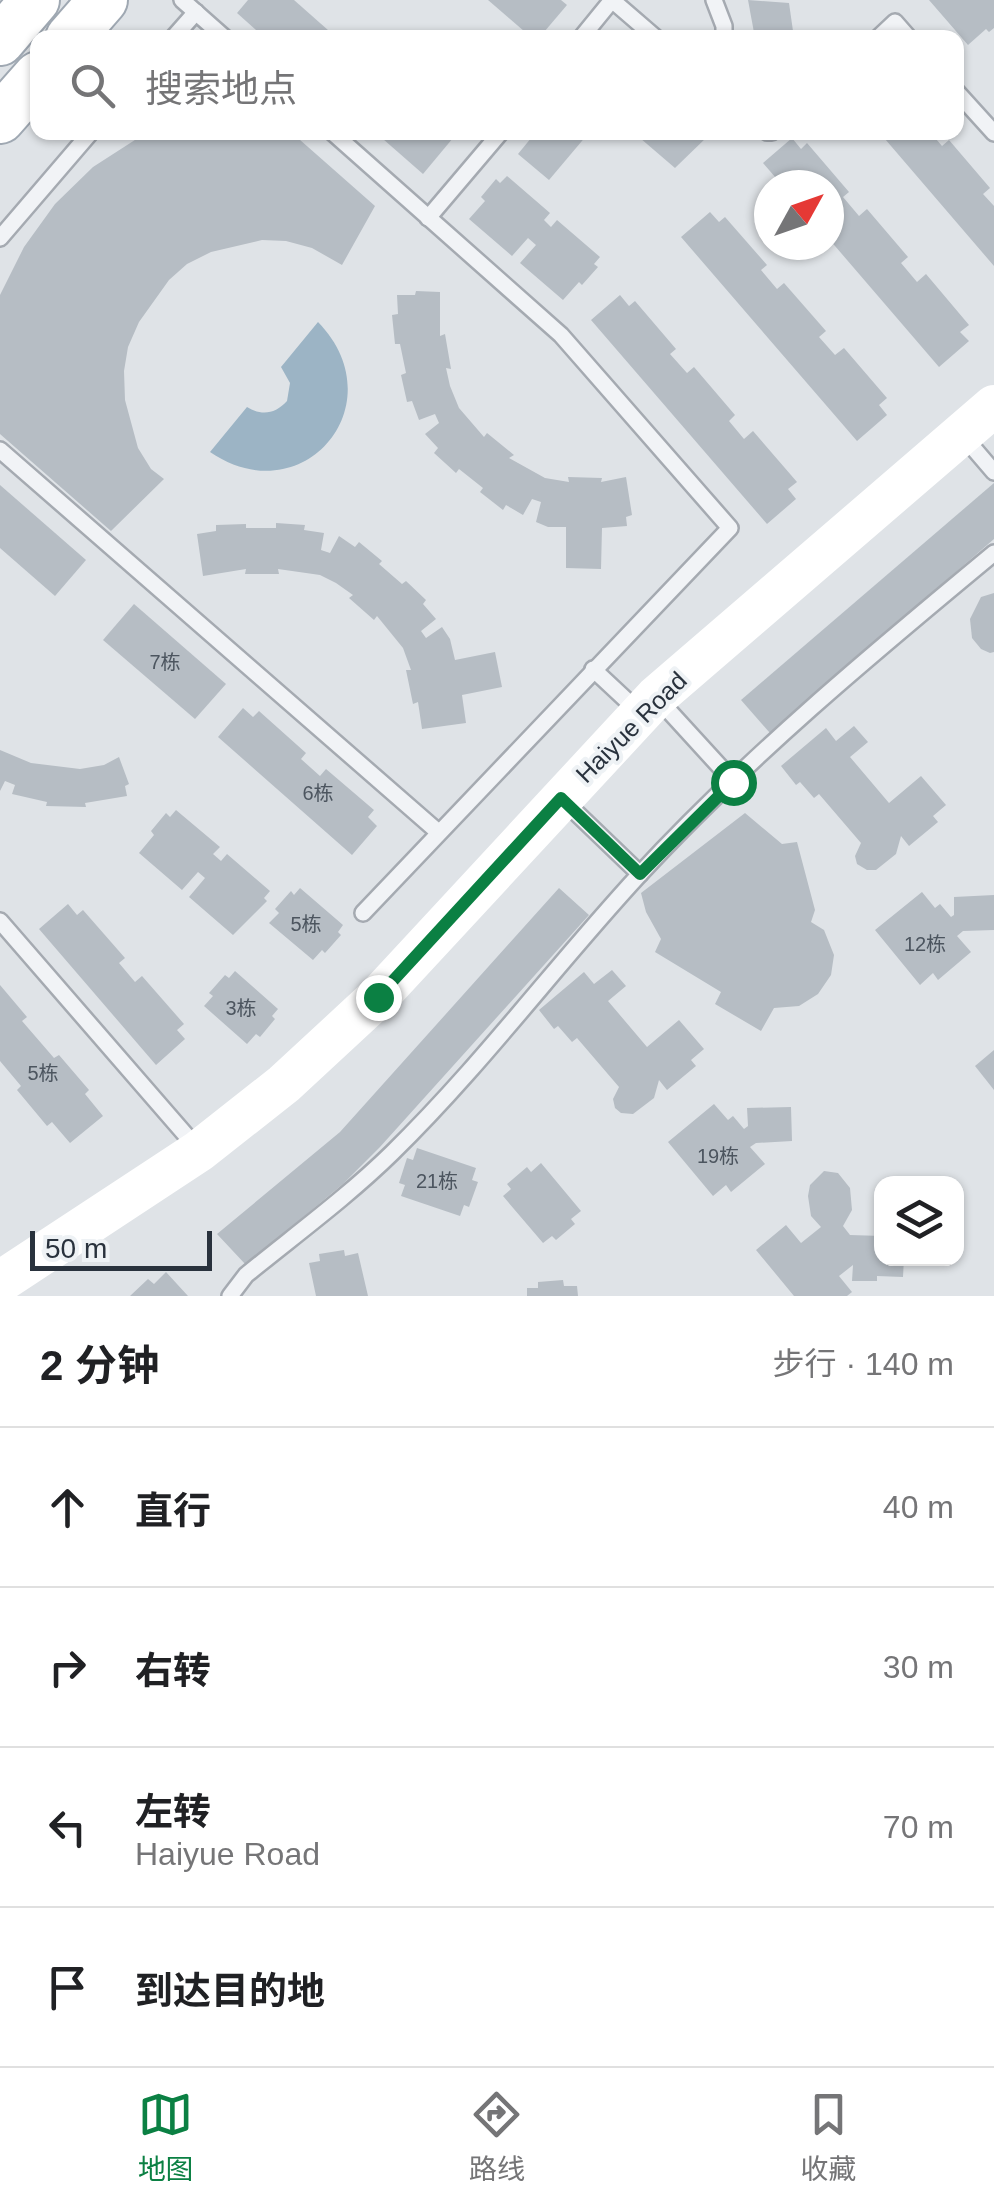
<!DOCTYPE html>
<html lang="zh">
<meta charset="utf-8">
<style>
:root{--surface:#fff;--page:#f2f2f2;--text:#202124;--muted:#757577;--line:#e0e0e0;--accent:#0b8043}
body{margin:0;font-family:Arial,"Noto Sans SC",sans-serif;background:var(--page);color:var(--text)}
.controls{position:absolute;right:30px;bottom:30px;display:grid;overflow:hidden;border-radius:20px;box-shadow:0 2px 8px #0004}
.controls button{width:90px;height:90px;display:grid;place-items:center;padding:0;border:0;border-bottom:2px solid var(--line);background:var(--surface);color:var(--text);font:50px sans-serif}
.compass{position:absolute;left:754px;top:170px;width:90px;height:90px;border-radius:50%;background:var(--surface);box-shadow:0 2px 8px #0004;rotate:50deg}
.scale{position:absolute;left:30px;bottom:25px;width:182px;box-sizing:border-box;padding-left:10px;border:5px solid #29323d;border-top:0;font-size:28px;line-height:35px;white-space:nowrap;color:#29323d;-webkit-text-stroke:8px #eef2f5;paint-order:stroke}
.stop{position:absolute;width:30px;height:30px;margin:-22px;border:8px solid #0b8043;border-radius:50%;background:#fff}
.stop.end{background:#0b8043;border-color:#fff;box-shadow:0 2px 10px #0008}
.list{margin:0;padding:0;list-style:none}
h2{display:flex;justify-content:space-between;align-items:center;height:130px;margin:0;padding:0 40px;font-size:42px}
h2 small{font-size:32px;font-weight:400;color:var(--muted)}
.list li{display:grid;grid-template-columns:65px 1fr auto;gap:30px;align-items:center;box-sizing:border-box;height:160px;padding:0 40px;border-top:2px solid var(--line)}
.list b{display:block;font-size:38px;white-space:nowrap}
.list p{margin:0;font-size:32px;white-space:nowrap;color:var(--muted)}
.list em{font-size:32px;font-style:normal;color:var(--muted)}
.icon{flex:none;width:55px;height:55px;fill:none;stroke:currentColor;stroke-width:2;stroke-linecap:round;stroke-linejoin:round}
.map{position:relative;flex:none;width:994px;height:1296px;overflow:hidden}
.search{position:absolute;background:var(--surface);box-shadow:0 2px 8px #0004;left:30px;right:30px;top:30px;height:110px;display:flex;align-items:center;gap:25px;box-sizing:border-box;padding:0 35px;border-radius:20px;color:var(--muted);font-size:38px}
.sheet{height:770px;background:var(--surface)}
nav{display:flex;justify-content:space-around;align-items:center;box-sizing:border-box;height:140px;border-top:2px solid var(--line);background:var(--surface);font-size:28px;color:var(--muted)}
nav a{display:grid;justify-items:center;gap:5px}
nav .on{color:var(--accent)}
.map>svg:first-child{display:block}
.water{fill:#9cb4c5}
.building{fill:#b6bdc4}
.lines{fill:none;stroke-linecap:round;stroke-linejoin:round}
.lane-casing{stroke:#a5aab1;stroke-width:20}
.primary-casing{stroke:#9fa8b2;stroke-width:52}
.lane{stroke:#f1f3f6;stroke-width:15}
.secondary{stroke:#fff;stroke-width:42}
.primary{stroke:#fff;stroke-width:48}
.route{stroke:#0b8043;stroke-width:12}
.labels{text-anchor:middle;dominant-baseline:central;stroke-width:8;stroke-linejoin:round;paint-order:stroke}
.number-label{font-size:20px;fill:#4c555f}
.street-label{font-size:25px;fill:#29323d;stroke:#eef2f5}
</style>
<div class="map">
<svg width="994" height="1296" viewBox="0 0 994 1296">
<rect width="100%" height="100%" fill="#dfe3e7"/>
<path class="water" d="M318 322C397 403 304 516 210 452L247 407C262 416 275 414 287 401L290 383 281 367Z"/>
<g class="building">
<polygon points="248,0 294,0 337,38 265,38 237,13"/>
<polygon points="488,0 561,0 567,5 539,38 532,38"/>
<polygon points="748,0 789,3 794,38 755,38"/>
<polygon points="929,0 994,0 994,28 989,32 986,29 968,45"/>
<polygon points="140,132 291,132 375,206 342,265 312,248 286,241 262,240 211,252 187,264 169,280 139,322 128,347 124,371 125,400 138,448 151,469 164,479 111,531 0,434 0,295 24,247 55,204 93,167 138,138"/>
<polygon points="375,132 447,132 453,138 423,174"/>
<polygon points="536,132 584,132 587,135 549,180 518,154"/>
<polygon points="633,132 706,132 709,135 675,168"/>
<polygon points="879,132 930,132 942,146 949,140 990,188 983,194 994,206 994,266"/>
<polygon points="792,138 801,149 807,143 849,192 843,197 859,216 867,209 908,257 901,263 917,282 926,274 969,325 960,332 969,341 939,367 829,239 829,185 782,185 763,163"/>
<polygon points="507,176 550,213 544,220 551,227 557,220 600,257 594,264 598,267 582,285 579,282 563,300 520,263 536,245 528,238 512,256 469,219 485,201 481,197 496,179 500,183"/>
<polygon points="710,212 719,222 725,217 767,265 761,270 777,289 784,283 826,331 819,337 835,355 844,348 887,398 879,405 887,415 857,441 681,237"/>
<polygon points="416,291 440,292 440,336 445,334 451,369 446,368 450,386 459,408 484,437 487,433 514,455 509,458 545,478 569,482 568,477 602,478 601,482 626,477 632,515 626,517 627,526 602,528 601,569 566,568 566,527 548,527 536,522 541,502 532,499 523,515 506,505 503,510 480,492 483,488 459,469 456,473 434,453 438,448 425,434 439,423 435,414 419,420 412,401 407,402 401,375 406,373 400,344 395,344 392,315 398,314 397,295 415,295"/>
<polygon points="620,295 629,306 635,301 676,349 670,354 687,373 694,367 735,415 729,421 744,439 753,431 797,482 788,489 796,499 767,524 591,320"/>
<polygon points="994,483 994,539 770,733 741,700"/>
<polygon points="0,485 86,560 55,596 0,548"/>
<polygon points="276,523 305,525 304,530 324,533 321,550 330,553 339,536 355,547 359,542 382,561 379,564 402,584 406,581 426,600 423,604 436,619 421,631 426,638 442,627 450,639 455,660 495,652 502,687 462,695 466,723 422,729 418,702 413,704 406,670 411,670 403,648 377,616 374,620 349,598 353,595 336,583 320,575 278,569 279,574 245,574 246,569 203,576 197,534 216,531 216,525 246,524 246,528 276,528"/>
<polygon points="994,593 994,652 990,653 981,649 972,638 970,619 981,597"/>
<polygon points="134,604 226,684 195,719 103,640"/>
<polygon points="243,708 253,717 259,711 306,753 301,759 320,776 326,769 374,810 368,817 377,826 352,855 218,737"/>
<polygon points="854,726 868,742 850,757 889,803 921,776 946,805 933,816 938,822 909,846 901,836 896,854 876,870 867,870 857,864 855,856 861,843 819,794 814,798 800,782 796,785 781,766 826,728 836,741"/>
<polygon points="0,750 31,763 80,769 104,765 119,757 129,784 125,786 127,796 85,803 86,807 46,806 47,802 12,794 15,785 5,781 0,791"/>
<polygon points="176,810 220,847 213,854 221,861 227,854 270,891 264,898 267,901 233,935 189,897 205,878 198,872 182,890 139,853 154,835 151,831 166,813 170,817"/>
<polygon points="745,813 782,844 797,842 815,910 811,922 824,930 834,955 831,975 818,994 799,1006 774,1008 761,1031 715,1004 721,992 655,952 661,939 646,912 641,893"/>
<polygon points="300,888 343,925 338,932 341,935 325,953 322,950 313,960 269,923 279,913 275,909 291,891 294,895"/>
<polygon points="559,888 589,915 380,1147 344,1183 246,1265 217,1234 340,1132"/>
<polygon points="922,892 935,908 940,904 951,917 954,915 954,897 994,895 994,930 963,931 957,936 971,952 938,980 933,973 920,985 875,930"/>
<polygon points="68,904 77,915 83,910 125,958 119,963 135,982 142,976 184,1024 177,1030 185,1039 156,1065 39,929"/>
<polygon points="612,970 626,986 608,1001 647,1047 679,1020 704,1049 691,1060 696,1066 667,1090 659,1080 654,1098 633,1114 621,1113 615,1108 613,1099 619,1087 577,1038 572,1042 558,1026 554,1029 539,1010 584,972 594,984"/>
<polygon points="235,971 278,1009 272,1016 275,1019 260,1037 256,1034 247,1044 204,1006 213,996 209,993 225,975 229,978"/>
<polygon points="0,985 27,1017 22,1021 54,1058 59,1055 89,1090 85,1094 103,1116 70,1143 52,1122 47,1126 17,1090 21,1086 0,1061"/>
<polygon points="994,1050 994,1090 975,1066"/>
<polygon points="714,1104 728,1120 733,1116 744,1129 748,1126 747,1108 791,1107 792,1141 756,1143 750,1147 765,1164 731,1192 726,1185 713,1196 668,1142"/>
<polygon points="417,1148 476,1168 472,1180 478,1182 469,1207 464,1205 460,1216 401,1196 405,1185 399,1183 407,1158 413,1160"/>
<polygon points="541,1163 581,1211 571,1219 575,1224 556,1240 552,1236 543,1243 503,1196 511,1189 507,1184 527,1167 531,1172"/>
<polygon points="824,1171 838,1173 850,1188 852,1210 843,1226 850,1235 882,1236 882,1258 904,1258 903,1277 877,1276 877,1281 852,1281 853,1265 839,1276 852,1292 847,1296 794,1296 756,1250 786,1225 801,1243 821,1227 811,1216 808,1196 810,1185"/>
<polygon points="344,1250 345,1256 358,1253 368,1296 316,1296 309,1263 320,1261 319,1254"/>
<polygon points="166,1272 188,1296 130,1296 148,1279 154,1284"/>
<polygon points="563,1280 564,1286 577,1286 578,1296 527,1296 527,1288 538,1288 538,1282"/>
</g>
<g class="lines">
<defs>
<g id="lane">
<polyline points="182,0 225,38"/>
<polyline points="612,0 656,38"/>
<polyline points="714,0 724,26 724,38"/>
<polyline points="173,38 196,12"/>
<polyline points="581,38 612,0"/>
<polyline points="878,38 895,22 909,38"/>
<polyline points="956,91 994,133"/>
<polyline points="332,132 561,335 730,528 363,913"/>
<polyline points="767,132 772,132"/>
<polyline points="428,218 501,132"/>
<polyline points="0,238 91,132"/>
<polyline points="964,437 994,472"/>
<polyline points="0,450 437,831"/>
<polyline points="593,669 638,711"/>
<polyline points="659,700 733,781"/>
<polyline points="564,801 640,874"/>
<polyline points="0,921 197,1148"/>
<path d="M230 1296 246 1275C295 1235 347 1197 392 1153 481 1066 555 966 639 875 747 758 872 654 994 553"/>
</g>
<g id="primary">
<polyline points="70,38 103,0"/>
<polyline points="0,41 35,0"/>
<polyline points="0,119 38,76"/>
</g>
</defs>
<use href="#lane" class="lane-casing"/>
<use href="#primary" class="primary-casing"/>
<use href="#lane" class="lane"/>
<polyline class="secondary" points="0,1282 199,1151 284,1084 378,997 656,697 994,406"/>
<use href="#primary" class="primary"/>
</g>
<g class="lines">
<polyline class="route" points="378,997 561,798 640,874 733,782"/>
</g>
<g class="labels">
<g class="number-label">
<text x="165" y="662">7栋</text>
<text x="318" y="793">6栋</text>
<text x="306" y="924">5栋</text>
<text x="925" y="944">12栋</text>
<text x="241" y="1008">3栋</text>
<text x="43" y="1073">5栋</text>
<text x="718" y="1156">19栋</text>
<text x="437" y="1181">21栋</text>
</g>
<g class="street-label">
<text transform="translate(631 727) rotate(-45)">Haiyue Road</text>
</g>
</g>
</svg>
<div class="controls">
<button><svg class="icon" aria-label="layers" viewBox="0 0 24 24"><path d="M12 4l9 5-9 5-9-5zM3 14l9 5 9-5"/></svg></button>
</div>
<svg class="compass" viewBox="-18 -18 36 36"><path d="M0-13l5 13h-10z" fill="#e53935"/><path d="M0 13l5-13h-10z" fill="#757577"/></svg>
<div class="scale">50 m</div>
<div class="stop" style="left:733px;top:782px"></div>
<div class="stop end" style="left:378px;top:997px"></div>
<div class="search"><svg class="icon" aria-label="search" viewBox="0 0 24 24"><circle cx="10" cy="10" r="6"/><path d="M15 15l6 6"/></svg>搜索地点</div>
</div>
<section class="sheet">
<h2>2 分钟<small>步行 · 140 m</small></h2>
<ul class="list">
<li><svg class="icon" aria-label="ahead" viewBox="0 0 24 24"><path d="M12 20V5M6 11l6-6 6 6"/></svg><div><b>直行</b></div><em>40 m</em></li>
<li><svg class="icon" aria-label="right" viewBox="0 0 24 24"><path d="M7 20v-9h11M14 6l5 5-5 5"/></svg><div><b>右转</b></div><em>30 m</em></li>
<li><svg class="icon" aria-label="left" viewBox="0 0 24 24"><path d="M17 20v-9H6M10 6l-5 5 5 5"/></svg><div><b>左转</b><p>Haiyue Road</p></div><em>70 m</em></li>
<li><svg class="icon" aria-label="arrive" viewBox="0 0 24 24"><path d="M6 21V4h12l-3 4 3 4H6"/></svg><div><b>到达目的地</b></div></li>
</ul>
</section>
<nav>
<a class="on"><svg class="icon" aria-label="map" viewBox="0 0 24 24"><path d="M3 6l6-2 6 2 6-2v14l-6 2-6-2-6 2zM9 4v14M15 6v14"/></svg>地图</a>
<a><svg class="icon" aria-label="directions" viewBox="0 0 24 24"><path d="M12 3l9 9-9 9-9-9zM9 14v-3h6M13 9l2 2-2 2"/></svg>路线</a>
<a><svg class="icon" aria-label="saved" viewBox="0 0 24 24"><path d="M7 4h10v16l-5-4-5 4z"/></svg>收藏</a>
</nav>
